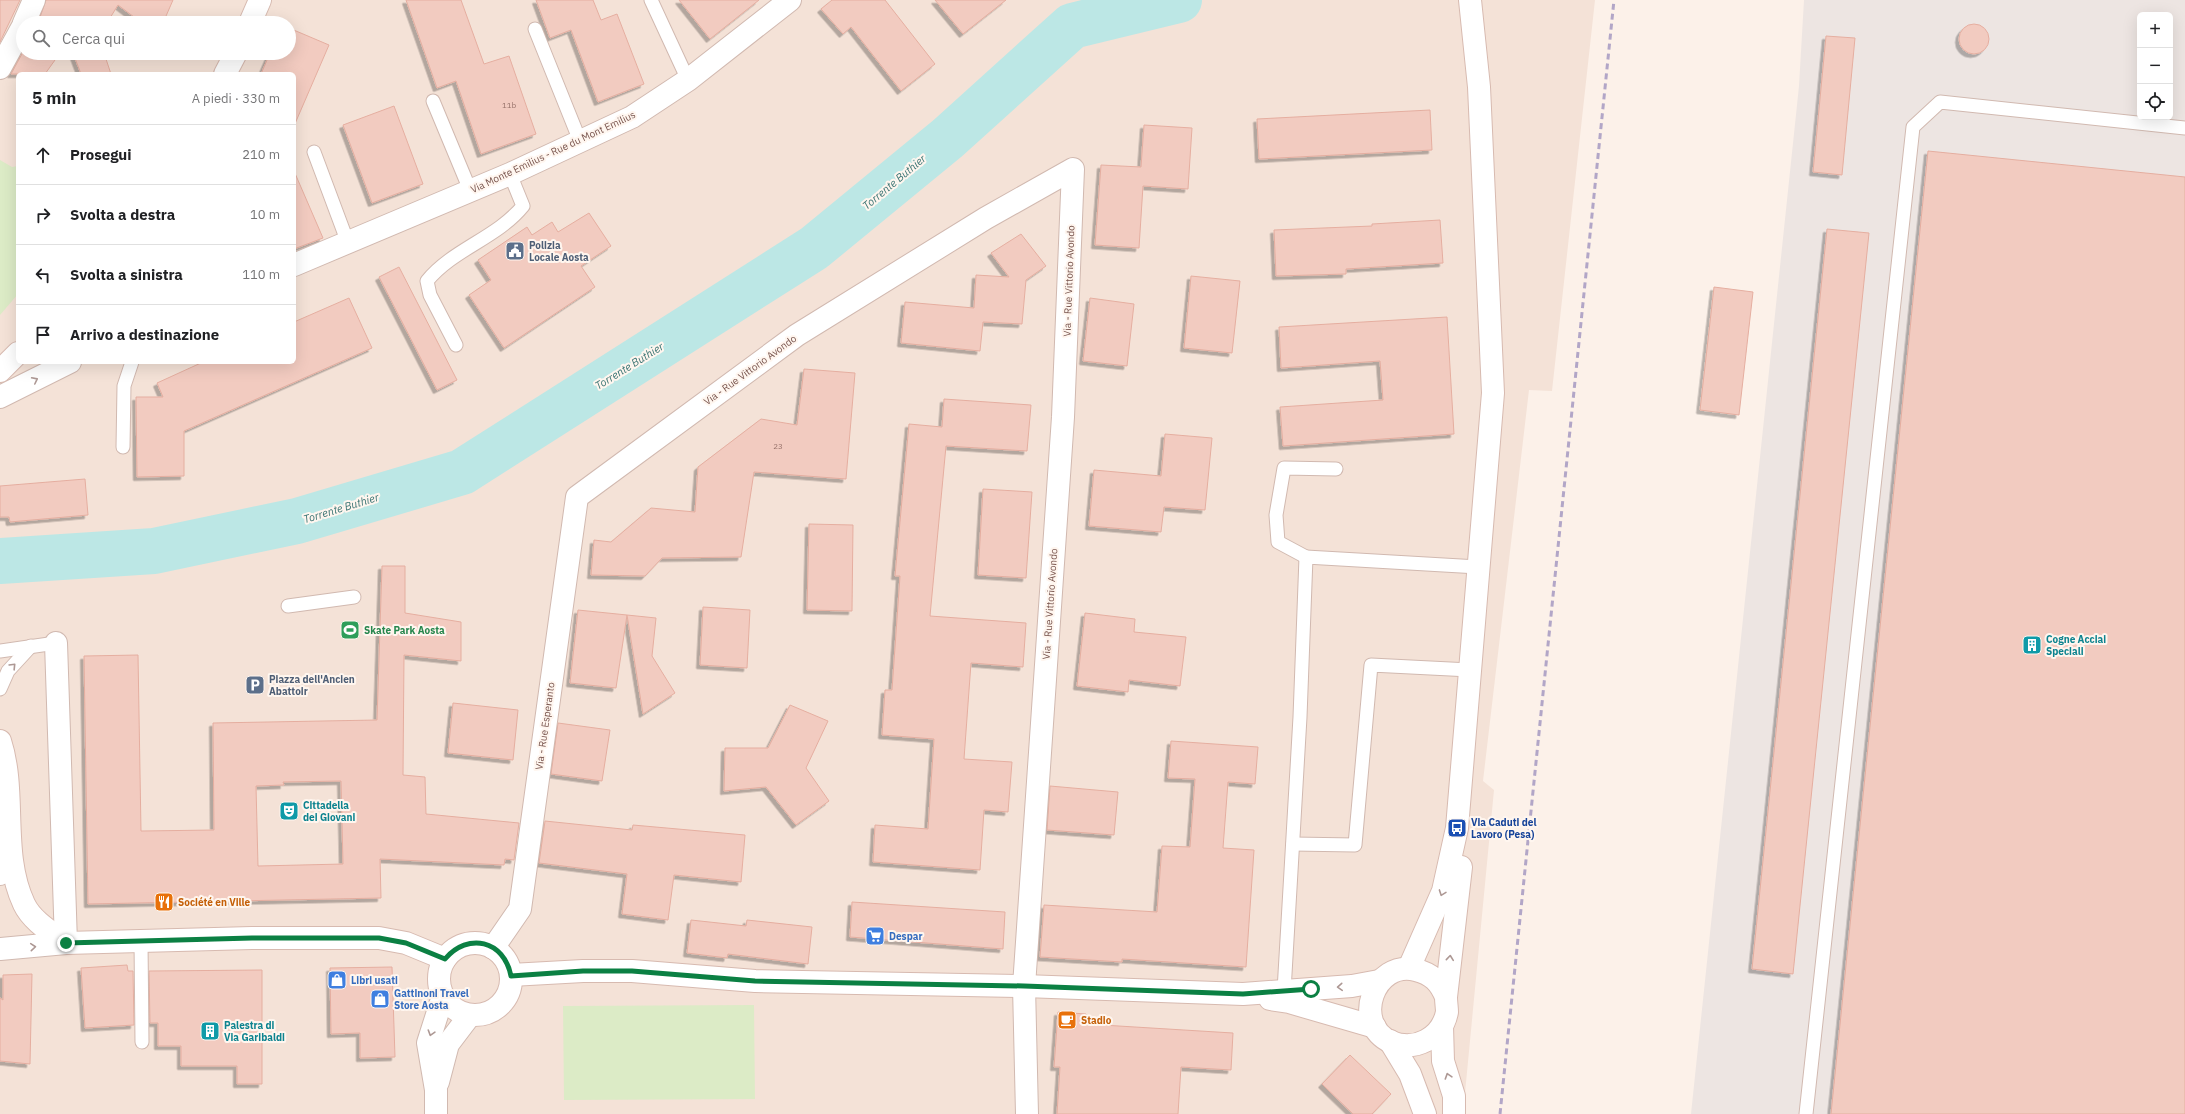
<!DOCTYPE html>
<html lang="it">
<meta charset="utf-8">
<style>
:root{--surface:#fff;--page:#f2f2f2;--text:#202124;--muted:#757577;--line:#e0e0e0}
body{margin:0;font-family:"IBM Plex Sans",sans-serif;background:var(--page);color:var(--text)}
.controls{position:absolute;right:12px;top:12px;display:grid;overflow:hidden;border-radius:6px;box-shadow:0 4px 16px #0002}
.controls button{width:36px;height:36px;display:grid;place-items:center;padding:0;border:0;border-bottom:1px solid var(--line);background:var(--surface);color:var(--text);font:20px sans-serif}
.stop{position:absolute;width:12px;height:12px;margin:-9px;border:3px solid #0b8043;border-radius:50%;background:#fff}
.stop.end{background:#0b8043;border-color:#fff;box-shadow:0 1px 4px #0008}
.list{margin:0;padding:0;list-style:none}
h2{display:flex;justify-content:space-between;align-items:center;height:52px;margin:0;padding:0 16px;font-size:17px}
h2 small{font-size:13px;font-weight:400;color:var(--muted)}
.list li{display:grid;grid-template-columns:26px 1fr auto;gap:12px;align-items:center;box-sizing:border-box;height:60px;padding:0 16px;border-top:1px solid var(--line)}
.list b{display:block;font-size:15px;white-space:nowrap}
.list em{font-size:13px;font-style:normal;color:var(--muted)}
.icon{flex:none;width:22px;height:22px;fill:none;stroke:currentColor;stroke-width:2;stroke-linecap:round;stroke-linejoin:round}
.map{position:relative;flex:none;width:2185px;height:1114px;overflow:hidden}
.search{position:absolute;background:var(--surface);box-shadow:0 4px 16px #0002;left:16px;top:16px;width:280px;height:44px;display:flex;align-items:center;gap:10px;box-sizing:border-box;padding:0 14px;border-radius:22px;color:var(--muted);font-size:15px}
.panel{position:absolute;background:var(--surface);box-shadow:0 4px 16px #0002;left:16px;top:72px;width:280px;height:292px;border-radius:6px}
.map>svg:first-child{display:block}
.residential{fill:#f4e2d7;fill-rule:evenodd}
.industrial{fill:#ede5e2;fill-rule:evenodd}
.green{fill:#dcebc6}
.lines{fill:none;stroke-linecap:round;stroke-linejoin:round}
.river{stroke:#bce7e5;stroke-width:46}
.building{fill:#f2cbc0;stroke:#e5aea0;fill-rule:evenodd;filter:url(#shadow)}
.lane-casing{stroke:#d1b9b0;stroke-width:15}
.street-casing{stroke:#d1b9b0;stroke-width:24}
.secondary-casing{stroke:#d7bab0;stroke-width:24}
.lane{stroke:#fff;stroke-width:13}
.street{stroke:#fff;stroke-width:22}
.secondary{stroke:#fff;stroke-width:22}
.rail{stroke:#b2a6c7;stroke-width:3;stroke-dasharray:6 4;stroke-linecap:butt}
.oneway{stroke:#ad9894}
.route{stroke:#0b8043;stroke-width:5}
.labels{text-anchor:middle;dominant-baseline:central;stroke-width:4;stroke-linejoin:round;paint-order:stroke}
.number-label{font-size:8px;fill:#967169}
.street-label{font-size:10px;fill:#77534c;stroke:#fff6ef}
.service-label{font-size:10px;font-weight:bold;fill:#4e5e75;stroke:#fff6ef;text-anchor:start}
.leisure-label{font-size:10px;font-weight:bold;fill:#27864d;stroke:#fff6ef;text-anchor:start}
.culture-label{font-size:10px;font-weight:bold;fill:#0d838f;stroke:#fff6ef;text-anchor:start}
.transit-label{font-size:10px;font-weight:bold;fill:#164399;stroke:#fff6ef;text-anchor:start}
.food-label{font-size:10px;font-weight:bold;fill:#c56008;stroke:#fff6ef;text-anchor:start}
.shop-label{font-size:10px;font-weight:bold;fill:#366cbe;stroke:#fff6ef;text-anchor:start}
.water-label{font-size:11px;font-style:italic;fill:#3c7574;stroke:#fff6ef}
</style>
<div class="map">
<svg width="2185" height="1114" viewBox="0 0 2185 1114">
<defs>
<filter id="shadow"><feDropShadow dx="-3.5" dy="3.5" stdDeviation="0" flood-color="#0004"/></filter>
</defs>
<rect width="100%" height="100%" fill="#fcf1e9"/>
<path class="residential" d="M0 0H1595L1552 391 1529 390 1483 781 1494 790 1463 1114H0ZM23 23H289V53H23ZM18 74H294V362H18Z"/>
<path class="industrial" d="M1804 0H2185V1114H1691L1799 86ZM2140 15H2170V117H2140Z"/>
<g class="green">
<polygon points="0,160 12,167 18,166 18,294 0,315"/>
<polygon points="754,1005 755,1099 564,1100 563,1006"/>
</g>
<g class="lines">
<polyline class="river" points="0,561 154,551 297,521 462,472 814,248 948,138 1072,26 1179,0"/>
</g>
<g class="building">
<polygon points="0,0 20,0 0,42"/>
<polygon points="46,0 173,0 163,23 142,23 118,5 107,23 38,23"/>
<polygon points="406,0 461,0 484,64 509,56 536,134 481,154 456,81 437,88"/>
<polygon points="536,0 593,0 601,20 617,14 644,84 598,102 571,30 550,38"/>
<polygon points="679,0 759,0 710,39"/>
<polygon points="832,0 885,0 935,64 901,91 851,27 843,34 821,9"/>
<polygon points="935,0 1006,0 963,34"/>
<circle cx="1974" cy="39" r="15"/>
<polygon points="289,28 329,45 294,126 294,74 261,74 270,53 289,53"/>
<polygon points="1826,36 1855,38 1842,175 1813,172"/>
<polygon points="23,52 23,53 60,53 45,74 11,74"/>
<polygon points="73,53 104,53 111,74 81,74"/>
<polygon points="394,106 423,184 372,203 343,125"/>
<polygon points="1430,110 1432,150 1259,159 1257,119"/>
<polygon points="1144,125 1192,128 1188,189 1143,186 1139,248 1095,245 1101,165 1141,167"/>
<polygon points="1928,151 2185,177 2185,1114 1831,1114"/>
<polygon points="294,171 323,238 294,249"/>
<polygon points="589,213 611,246 581,266 595,287 504,348 469,295 491,280 478,260 527,227 532,235 552,222 558,232"/>
<polygon points="1440,220 1443,263 1346,269 1346,274 1276,276 1274,230 1372,226 1372,224"/>
<polygon points="1827,229 1869,233 1793,974 1752,969"/>
<polygon points="1021,234 1046,266 1026,280 1022,324 983,322 980,351 901,343 905,302 974,308 976,275 1009,277 991,253"/>
<polygon points="399,267 457,380 437,390 379,277"/>
<polygon points="1191,276 1240,281 1232,353 1184,348"/>
<polygon points="1714,287 1753,292 1739,415 1700,410"/>
<polygon points="349,298 372,348 184,431 184,476 137,477 136,397 163,397 157,383 203,362 294,362 294,322"/>
<polygon points="1090,298 1134,304 1127,366 1083,361"/>
<polygon points="1447,317 1454,434 1283,446 1280,407 1383,400 1380,361 1281,368 1279,327"/>
<polygon points="804,369 855,373 846,479 754,472 741,557 662,558 645,576 591,575 594,540 611,542 651,508 695,512 698,467 761,419 797,425"/>
<polygon points="944,399 1031,405 1027,451 946,446 930,616 1026,623 1023,667 971,663 964,759 1012,762 1008,812 984,810 980,870 873,862 875,825 928,829 934,739 882,735 885,690 892,690 900,576 895,576 909,424 942,427"/>
<polygon points="1165,434 1212,438 1205,510 1164,507 1161,532 1089,526 1094,470 1161,476"/>
<polygon points="85,479 88,515 10,522 9,517 0,517 0,486"/>
<polygon points="983,489 1032,492 1026,578 978,575"/>
<polygon points="809,524 853,525 852,611 807,610"/>
<path d="M382 566H405V613L461 622V661L404 655 403 775 425 777 426 814 519 823 514 860 505 859 504 865 380 859 381 898 88 904 84 656 138 655 141 831 214 830 213 723 377 720ZM341 781 343 864 258 866 256 786 284 785 283 782Z"/>
<polygon points="703,607 750,610 747,668 700,665"/>
<polygon points="578,610 627,615 616,688 570,683"/>
<polygon points="1085,613 1135,619 1134,632 1186,637 1180,686 1129,680 1128,692 1077,686"/>
<polygon points="627,615 656,618 652,656 675,693 643,714"/>
<polygon points="453,703 518,710 513,760 448,753"/>
<polygon points="790,705 828,721 806,768 829,801 796,825 766,787 724,791 725,748 768,748"/>
<polygon points="558,723 610,730 602,781 551,774"/>
<polygon points="1171,741 1258,747 1255,784 1228,782 1223,848 1254,850 1246,967 1122,959 1122,962 1040,957 1044,905 1157,912 1162,846 1190,847 1195,779 1168,778"/>
<polygon points="1050,786 1118,792 1114,835 1047,830"/>
<polygon points="545,821 632,830 633,825 745,835 741,882 674,875 668,920 622,914 627,874 539,863"/>
<polygon points="852,902 1005,912 1003,949 850,937"/>
<polygon points="691,920 746,926 747,920 812,927 808,964 728,954 727,958 687,953"/>
<polygon points="127,965 128,971 133,971 134,1025 85,1028 81,968"/>
<polygon points="392,967 395,1057 360,1058 360,1033 331,1034 330,968"/>
<polygon points="262,970 262,1084 237,1084 237,1066 181,1066 181,1046 158,1046 158,1023 150,1023 149,971"/>
<polygon points="32,974 30,1064 0,1061 0,998 3,1000 3,975"/>
<polygon points="1058,1012 1086,1014 1086,1024 1233,1033 1231,1070 1181,1067 1178,1114 1057,1114 1060,1067 1054,1067"/>
<polygon points="1350,1055 1391,1094 1372,1114 1353,1114 1322,1084"/>
</g>
<g class="lines">
<defs>
<g id="lane">
<polyline points="651,0 688,80"/>
<polyline points="535,29 580,141"/>
<polyline points="433,101 470,190"/>
<polyline points="314,152 348,243"/>
<path d="M456 345 430 295 427 281C453 249 497 238 523 206L510 174"/>
<polyline points="123,447 124,386 132,362"/>
<polyline points="1306,557 1278,542 1276,515 1284,468 1336,469"/>
<polyline points="288,606 354,597"/>
<polyline points="0,651 56,643"/>
<polyline points="0,689 8,671 31,646"/>
<polyline points="1293,844 1355,845 1371,665 1470,670"/>
<polyline points="141,941 142,1042"/>
<polyline points="1284,991 1300,717 1306,557 1478,567"/>
<polyline points="1806,1114 1913,127 1940,102 2185,128"/>
</g>
<g id="street">
<polyline points="24,23 34,0"/>
<polyline points="0,68 23,26"/>
<polyline points="294,265 510,174 632,117 688,80 790,0"/>
<polyline points="0,397 70,362"/>
<polyline points="0,874 9,840"/>
<polyline points="493,948 520,909 577,497 797,335 986,218 1073,169 1063,417 1024,986 1027,1114"/>
<polyline points="0,949 66,943 56,643"/>
<polyline points="438,1082 448,1044 470,1015"/>
<polyline points="436,1114 436,1090 428,1043 443,996"/>
</g>
<g id="secondary">
<polyline points="250,23 260,0"/>
<polyline points="225,74 236,53"/>
<polyline points="0,371 18,353"/>
<path d="M0 741C17 793 0 853 24 904 32 921 51 932 66 943L252 938H379L406 943 445 959"/>
<circle cx="475" cy="979" r="36"/>
<polyline points="1409,968 1443,891 1457,828 1493,393 1479,87 1470,0"/>
<polyline points="511,975 583,971 632,971 755,981 1024,986 1243,994 1352,986 1379,981"/>
<path d="M1446 997C1440 982 1432 974 1416 970 1374 959 1351 1024 1391 1042 1415 1052 1442 1038 1447 1012 1447 1008 1446 1002 1446 997L1461 867"/>
<polyline points="1270,999 1289,1002 1375,1027"/>
<polyline points="1442,1026 1443,1061 1454,1096 1454,1114"/>
<polyline points="1390,1041 1410,1074 1425,1114"/>
</g>
</defs>
<use href="#lane" class="lane-casing"/>
<use href="#street" class="street-casing"/>
<use href="#secondary" class="secondary-casing"/>
<use href="#lane" class="lane"/>
<use href="#street" class="street"/>
<use href="#secondary" class="secondary"/>
<polyline class="rail" points="1500,1114 1614,0"/>
</g>
<defs><path id="oneway-chevron" d="M-2-3.5L2.5 0L-2 3.5" fill="none" stroke-width="1.6" stroke-linecap="round" stroke-linejoin="round"/></defs>
<g class="oneway">
<use href="#oneway-chevron" transform="translate(35 380) rotate(-27)"/>
<use href="#oneway-chevron" transform="translate(13 666) rotate(-46)"/>
<use href="#oneway-chevron" transform="translate(1442 893) rotate(110)"/>
<use href="#oneway-chevron" transform="translate(33 947) rotate(-5)"/>
<use href="#oneway-chevron" transform="translate(1450 958) rotate(-84)"/>
<use href="#oneway-chevron" transform="translate(1340 987) rotate(176)"/>
<use href="#oneway-chevron" transform="translate(431 1033) rotate(107)"/>
<use href="#oneway-chevron" transform="translate(1448 1076) rotate(-108)"/>
</g>
<g class="lines">
<path class="route" d="M66 943 252 938H379L406 943 445 959C468 932 504 940 511 976L583 971H632L755 981 1024 986 1243 994 1311 989"/>
</g>
<defs>
<symbol id="civic-square" viewBox="-11 -11 22 22"><rect x="-9" y="-9" width="18" height="18" rx="4" fill="#5c6f8a" stroke="#fff6ef"/><path d="M-.6-6.5H3V-4.5H.6V-3L4-1V1h2V6H-6V1h2V-1L-.6-3ZM-1.2 2.5V6h2.4V2.5Z" fill="#fff"/></symbol>
<symbol id="stadium-square" viewBox="-11 -11 22 22"><rect x="-9" y="-9" width="18" height="18" rx="4" fill="#2e9e5b" stroke="#fff6ef"/><path d="M0-5a6.5 5 0 1 0 0 10a6.5 5 0 1 0 0-10ZM-3.5-1.8h7v3.6h-7Z" fill="#fff"/></symbol>
<symbol id="building-square" viewBox="-11 -11 22 22"><rect x="-9" y="-9" width="18" height="18" rx="4" fill="#0f9aa8" stroke="#fff6ef"/><path d="M-4-6H4V6H1V3H-1V6H-4ZM-2.5-4.3h1.7v1.8h-1.7ZM.8-4.3h1.7v1.8H.8ZM-2.5-1h1.7V.8h-1.7ZM.8-1h1.7V.8H.8Z" fill="#fff"/></symbol>
<symbol id="parking-square" viewBox="-11 -11 22 22"><rect x="-9" y="-9" width="18" height="18" rx="4" fill="#5c6f8a" stroke="#fff6ef"/><path d="M-3.5-5.5H1a3.5 3.5 0 0 1 0 7H-1V5.5H-3.5ZM-1-3.4V-.6H.8a1.4 1.4 0 0 0 0-2.8Z" fill="#fff"/></symbol>
<symbol id="theatre-square" viewBox="-11 -11 22 22"><rect x="-9" y="-9" width="18" height="18" rx="4" fill="#0f9aa8" stroke="#fff6ef"/><path d="M-5-5.5Q0-4 5-5.5V0Q5 5 0 6Q-5 5-5 0ZM-3.3-2.5H-1v1.5H-3.3ZM1-2.5H3.3v1.5H1ZM-2.8 1Q0 5.5 2.8 1Z" fill="#fff"/></symbol>
<symbol id="bus-square" viewBox="-11 -11 22 22"><rect x="-9" y="-9" width="18" height="18" rx="4" fill="#1a4fb4" stroke="#fff6ef"/><path d="M-5-6H5V4H4V6H2V4H-2V6H-4V4H-5ZM-3.5-4V0h7V-4ZM-3.5 1.2v1.5H-2V1.2ZM2 1.2v1.5H3.5V1.2Z" fill="#fff"/></symbol>
<symbol id="restaurant-square" viewBox="-11 -11 22 22"><rect x="-9" y="-9" width="18" height="18" rx="4" fill="#e8710a" stroke="#fff6ef"/><path d="M-5-6h1v4h1v-4h1v4h1v-4h1v5L-1.5 .5V6h-2V.5L-5-1ZM5-6V6H3V1.5H1.5Q1.5-4 5-6Z" fill="#fff"/></symbol>
<symbol id="supermarket-square" viewBox="-11 -11 22 22"><rect x="-9" y="-9" width="18" height="18" rx="4" fill="#3f7fe0" stroke="#fff6ef"/><path d="M-6-5.5h2.5l.6 2H6L4.5 2H-2.5L-4.4-4H-6ZM-1.5 3.2a1.3 1.3 0 1 0 .1 0ZM3 3.2a1.3 1.3 0 1 0 .1 0Z" fill="#fff"/></symbol>
<symbol id="shop-square" viewBox="-11 -11 22 22"><rect x="-9" y="-9" width="18" height="18" rx="4" fill="#3f7fe0" stroke="#fff6ef"/><path d="M-5-2.5h2.3a2.7 3.5 0 0 1 5.4 0H5L5.5 6h-11ZM-1.5-2.5h3a1.5 2.3 0 0 0-3 0Z" fill="#fff"/></symbol>
<symbol id="cafe-square" viewBox="-11 -11 22 22"><rect x="-9" y="-9" width="18" height="18" rx="4" fill="#e8710a" stroke="#fff6ef"/><path d="M-5.5-4.5H6V0H3Q3 3.5 0 3.5H-2.5Q-5.5 3.5-5.5 0ZM3-3.2v2h1.7v-2ZM-6 4.5H4V6H-6Z" fill="#fff"/></symbol>
</defs>
<g fill-rule="evenodd">
<use href="#civic-square" x="504" y="240" width="22" height="22"/>
<use href="#stadium-square" x="339" y="619" width="22" height="22"/>
<use href="#building-square" x="2021" y="634" width="22" height="22"/>
<use href="#parking-square" x="244" y="674" width="22" height="22"/>
<use href="#theatre-square" x="278" y="800" width="22" height="22"/>
<use href="#bus-square" x="1446" y="817" width="22" height="22"/>
<use href="#restaurant-square" x="153" y="891" width="22" height="22"/>
<use href="#supermarket-square" x="864" y="925" width="22" height="22"/>
<use href="#shop-square" x="326" y="969" width="22" height="22"/>
<use href="#shop-square" x="369" y="988" width="22" height="22"/>
<use href="#cafe-square" x="1056" y="1009" width="22" height="22"/>
<use href="#building-square" x="199" y="1020" width="22" height="22"/>
</g>
<g class="labels">
<g class="number-label">
<text x="509" y="105">11b</text>
<text x="778" y="446">23</text>
</g>
<g class="street-label">
<text transform="translate(553 152) rotate(-25)">Via Monte Emilius - Rue du Mont Emilius</text>
<text transform="translate(1069 281) rotate(-88)">Via - Rue Vittorio Avondo</text>
<text transform="translate(750 370) rotate(-36)">Via - Rue Vittorio Avondo</text>
<text transform="translate(1050 604) rotate(-86)">Via - Rue Vittorio Avondo</text>
<text transform="translate(545 726) rotate(-82)">Via - Rue Esperanto</text>
</g>
<g class="service-label">
<text x="529" y="245">Polizia<tspan x="529" dy="12">Locale Aosta</tspan></text>
<text x="269" y="679">Piazza dell'Ancien<tspan x="269" dy="12">Abattoir</tspan></text>
</g>
<g class="leisure-label">
<text x="364" y="630">Skate Park Aosta</text>
</g>
<g class="culture-label">
<text x="2046" y="639">Cogne Acciai<tspan x="2046" dy="12">Speciali</tspan></text>
<text x="303" y="805">Cittadella<tspan x="303" dy="12">dei Giovani</tspan></text>
<text x="224" y="1025">Palestra di<tspan x="224" dy="12">Via Garibaldi</tspan></text>
</g>
<g class="transit-label">
<text x="1471" y="822">Via Caduti del<tspan x="1471" dy="12">Lavoro (Pesa)</tspan></text>
</g>
<g class="food-label">
<text x="178" y="902">Société en Ville</text>
<text x="1081" y="1020">Stadio</text>
</g>
<g class="shop-label">
<text x="889" y="936">Despar</text>
<text x="351" y="980">Libri usati</text>
<text x="394" y="993">Gattinoni Travel<tspan x="394" dy="12">Store Aosta</tspan></text>
</g>
<g class="water-label">
<text transform="translate(894 182) rotate(-40)">Torrente Buthier</text>
<text transform="translate(629 366) rotate(-32)">Torrente Buthier</text>
<text transform="translate(341 508) rotate(-17)">Torrente Buthier</text>
</g>
</g>
</svg>
<div class="controls">
<button>+</button>
<button>−</button>
<button><svg class="icon" aria-label="locate" viewBox="0 0 24 24"><circle cx="12" cy="12" r="6"/><path d="M12 2v4M12 18v4M2 12h4M18 12h4"/></svg></button>
</div>
<div class="stop" style="left:1311px;top:989px"></div>
<div class="stop end" style="left:66px;top:943px"></div>
<div class="search"><svg class="icon" aria-label="search" viewBox="0 0 24 24"><circle cx="10" cy="10" r="6"/><path d="M15 15l6 6"/></svg>Cerca qui</div>
<section class="panel">
<h2>5 min<small>A piedi · 330 m</small></h2>
<ul class="list">
<li><svg class="icon" aria-label="ahead" viewBox="0 0 24 24"><path d="M12 20V5M6 11l6-6 6 6"/></svg><div><b>Prosegui</b></div><em>210 m</em></li>
<li><svg class="icon" aria-label="right" viewBox="0 0 24 24"><path d="M7 20v-9h11M14 6l5 5-5 5"/></svg><div><b>Svolta a destra</b></div><em>10 m</em></li>
<li><svg class="icon" aria-label="left" viewBox="0 0 24 24"><path d="M17 20v-9H6M10 6l-5 5 5 5"/></svg><div><b>Svolta a sinistra</b></div><em>110 m</em></li>
<li><svg class="icon" aria-label="arrive" viewBox="0 0 24 24"><path d="M6 21V4h12l-3 4 3 4H6"/></svg><div><b>Arrivo a destinazione</b></div></li>
</ul>
</section>
</div>
